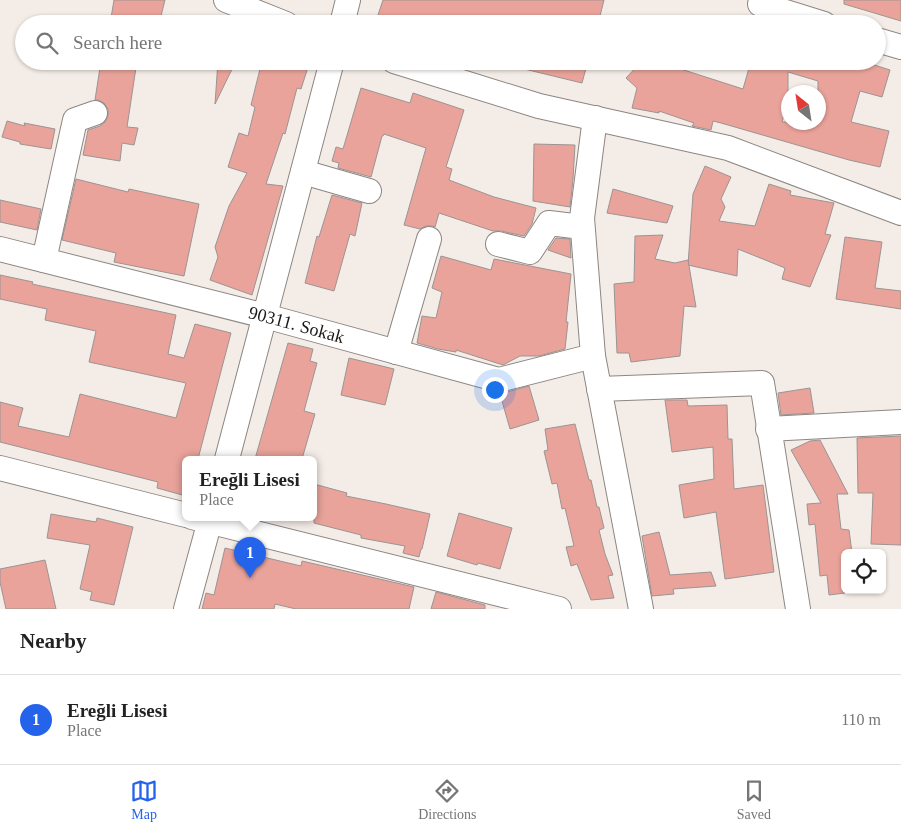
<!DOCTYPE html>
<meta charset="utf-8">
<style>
:root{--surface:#fff;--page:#f2f2f2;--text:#222;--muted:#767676;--line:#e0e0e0;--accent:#2563eb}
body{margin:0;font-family:"Times New Roman",serif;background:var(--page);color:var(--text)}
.controls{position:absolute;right:15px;bottom:15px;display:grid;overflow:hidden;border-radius:8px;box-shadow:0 1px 4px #0004}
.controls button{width:45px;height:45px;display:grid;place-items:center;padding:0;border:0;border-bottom:1px solid var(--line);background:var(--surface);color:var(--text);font:25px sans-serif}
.compass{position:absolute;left:781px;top:85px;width:45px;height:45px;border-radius:50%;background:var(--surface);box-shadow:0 1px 4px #0004;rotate:330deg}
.you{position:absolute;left:494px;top:389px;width:18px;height:18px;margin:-12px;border:4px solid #fff;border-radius:50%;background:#1a73e8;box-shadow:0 0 0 8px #1a73e833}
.badge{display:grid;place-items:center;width:32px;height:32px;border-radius:50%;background:var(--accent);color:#fff;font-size:16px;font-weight:700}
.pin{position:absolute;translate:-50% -41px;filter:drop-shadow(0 1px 2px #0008)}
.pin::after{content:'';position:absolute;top:26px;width:18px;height:15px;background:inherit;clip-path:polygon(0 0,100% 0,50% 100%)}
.popup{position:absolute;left:182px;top:456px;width:135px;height:65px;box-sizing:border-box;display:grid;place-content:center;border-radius:8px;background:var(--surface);filter:drop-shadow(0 1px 4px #0005);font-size:16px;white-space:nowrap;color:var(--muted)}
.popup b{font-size:19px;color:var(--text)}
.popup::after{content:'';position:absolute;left:50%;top:100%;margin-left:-10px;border:10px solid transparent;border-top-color:var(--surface)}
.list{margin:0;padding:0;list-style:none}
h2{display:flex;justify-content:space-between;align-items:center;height:65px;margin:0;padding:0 20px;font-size:21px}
h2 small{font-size:16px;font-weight:400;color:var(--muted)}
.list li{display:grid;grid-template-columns:32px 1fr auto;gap:15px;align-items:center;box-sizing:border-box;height:90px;padding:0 20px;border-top:1px solid var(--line)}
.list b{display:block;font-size:19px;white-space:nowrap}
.list p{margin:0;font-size:16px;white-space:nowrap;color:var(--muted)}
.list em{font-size:16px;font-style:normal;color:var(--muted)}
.icon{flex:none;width:28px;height:28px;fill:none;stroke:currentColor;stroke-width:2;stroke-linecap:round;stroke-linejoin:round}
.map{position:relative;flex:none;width:901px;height:609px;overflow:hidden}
.search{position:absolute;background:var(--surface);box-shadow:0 1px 4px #0004;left:15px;right:15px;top:15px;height:55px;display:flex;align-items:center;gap:12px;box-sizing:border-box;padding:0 18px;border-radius:28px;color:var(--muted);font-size:19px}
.sheet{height:155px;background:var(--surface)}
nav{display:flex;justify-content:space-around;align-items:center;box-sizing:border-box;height:70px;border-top:1px solid var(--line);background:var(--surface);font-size:14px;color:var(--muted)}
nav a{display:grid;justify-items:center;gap:2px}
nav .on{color:var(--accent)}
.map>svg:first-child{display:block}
.building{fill:#e9a39a;stroke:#9c9493;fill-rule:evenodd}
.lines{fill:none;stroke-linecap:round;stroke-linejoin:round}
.minor-casing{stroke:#8d8683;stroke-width:26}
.minor{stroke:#fff;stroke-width:24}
.labels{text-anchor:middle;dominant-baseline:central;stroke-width:4;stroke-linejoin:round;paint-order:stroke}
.street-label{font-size:18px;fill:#1c1918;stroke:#f4ece7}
</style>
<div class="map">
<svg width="901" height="609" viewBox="0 0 901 609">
<rect width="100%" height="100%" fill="#f4ece7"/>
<g class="building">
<polygon points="114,0 165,0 159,24 110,24"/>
<polygon points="383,0 604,0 598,24 375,24"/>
<polygon points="844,0 901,0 901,21 844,4"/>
<polygon points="101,61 137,61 127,127 138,128 134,145 122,143 120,161 83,155 88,130 100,126 105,122 108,116 108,109 104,103 98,100 95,100"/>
<polygon points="218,61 236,61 215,104"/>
<polygon points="262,61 310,61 301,89 297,88 285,134 283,133 266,184 283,186 252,295 210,280 218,257 215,247 229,206 247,173 228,167 239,133 248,136 255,107 251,105"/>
<polygon points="517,61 588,61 582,83 516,67"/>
<path d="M642 61H656L743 89 751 61H862L890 70 882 97 860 91 851 122 889 131 880 167 849 160 721 123 713 121 711 130 692 126 694 123 659 111V113L632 108 637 88 626 78ZM788 72 818 81V122H782L788 100Z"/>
<polygon points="361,88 410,103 413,93 464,110 446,167 452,169 449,180 494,197 536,208 532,224 524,236 501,231 493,231 439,213 435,227 432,226 426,226 420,229 404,225 426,148 384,134 383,136 382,136 371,177 338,168 339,163 332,161 336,147 343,149"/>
<polygon points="7,121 25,126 24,123 55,129 51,149 20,144 20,142 2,137"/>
<polygon points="534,144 575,145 573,179 570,207 533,201"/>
<polygon points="705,166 731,177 721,199 725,207 719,221 755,226 769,184 791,191 790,195 834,203 825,234 831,235 810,287 782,279 785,268 738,249 737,276 688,265 693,194"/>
<polygon points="76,179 128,192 129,189 199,204 184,276 114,262 116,253 62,240"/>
<polygon points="613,189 673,206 667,223 607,213"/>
<polygon points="332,195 362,203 355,236 350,234 334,291 305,283 317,236 319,237"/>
<polygon points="0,200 41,209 37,230 0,222"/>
<polygon points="663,235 655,259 675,263 688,260 696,307 684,306 680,356 631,362 629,353 617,353 614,284 634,282 635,236"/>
<polygon points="845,237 882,242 875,288 901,291 901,309 836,299"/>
<polygon points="556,238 570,239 571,258 548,250"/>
<polygon points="441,256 491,270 494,259 571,274 566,322 568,322 565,349 539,356 520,356 503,365 456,350 456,352 438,349 417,343 422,316 436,318 442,292 432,288"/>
<polygon points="0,275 33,282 32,284 176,315 168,354 184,358 195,324 231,333 198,459 186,459 186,496 157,488 158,482 0,442 0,402 23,408 18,426 69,437 80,394 176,418 186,383 89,362 96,331 45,320 47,309 0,299"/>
<polygon points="288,343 313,349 310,361 317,363 304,411 315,414 302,459 255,459"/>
<polygon points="349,358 394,369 385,405 341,395"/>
<polygon points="529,386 539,420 510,429 500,394"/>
<polygon points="810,388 814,413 781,415 778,393"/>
<polygon points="665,400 687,400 688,406 727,405 728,439 732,439 734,489 763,485 774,572 725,579 716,512 684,518 679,485 714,479 713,447 672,452"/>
<polygon points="575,424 589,480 591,480 597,507 599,507 604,528 599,530 605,554 613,575 608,576 614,598 591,600 577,564 571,566 566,547 574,546 565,508 562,509 557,483 552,484 544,451 548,450 545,429"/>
<polygon points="901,436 901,545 871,544 873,493 858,493 857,438"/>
<polygon points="820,440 848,494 837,494 841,529 849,530 852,553 845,553 845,593 829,595 827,575 820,576 815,524 809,525 807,504 821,503 791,450 810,441"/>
<polygon points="314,484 347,493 346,496 386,504 430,514 422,549 421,549 419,557 403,553 405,546 361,538 361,535 314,523"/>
<polygon points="459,513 512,528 500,569 478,563 477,565 447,556"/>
<polygon points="51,514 96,522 97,518 133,527 114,605 90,600 92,592 80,589 90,545 47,538"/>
<polygon points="659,532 670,575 711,572 716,586 673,589 674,594 652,596 642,536"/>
<polygon points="225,548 301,566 302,561 414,587 409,609 296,609 275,604 274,609 202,609 206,593 214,595"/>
<polygon points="45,560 56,609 6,609 0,582 0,569"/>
<polygon points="436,592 485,605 485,609 431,609"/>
</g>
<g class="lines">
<defs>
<g id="minor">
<polyline points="226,0 286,24"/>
<polyline points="760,4 824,24"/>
<polyline points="342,24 348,0"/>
<polyline points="877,40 901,47"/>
<polyline points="394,61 539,106 728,148 901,213"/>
<polyline points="595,118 582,218 593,356 641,609"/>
<polyline points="303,172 369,191"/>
<polyline points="498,244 530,252 549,223 582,227"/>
<path id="s1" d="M0 249 265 316 499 380 593 356"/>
<polyline points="44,260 75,120 95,113"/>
<polyline points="396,352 429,239"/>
<polyline points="599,389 762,383 798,609"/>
<polyline points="768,429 901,422"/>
<polyline points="227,459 332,61"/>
<polyline points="0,468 186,515"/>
<polyline points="192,517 559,609"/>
<polyline points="186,609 211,517"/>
</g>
</defs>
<use href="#minor" class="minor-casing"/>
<use href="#minor" class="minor"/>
</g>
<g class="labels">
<g class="street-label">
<text stroke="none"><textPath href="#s1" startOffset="306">90311. Sokak</textPath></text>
</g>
</g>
</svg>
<div class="controls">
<button><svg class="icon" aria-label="locate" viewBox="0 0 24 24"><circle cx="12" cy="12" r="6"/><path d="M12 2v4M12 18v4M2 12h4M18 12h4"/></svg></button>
</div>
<svg class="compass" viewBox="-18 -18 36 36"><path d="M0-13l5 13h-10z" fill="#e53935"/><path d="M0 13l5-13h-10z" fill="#767676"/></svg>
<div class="you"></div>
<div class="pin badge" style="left:250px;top:578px">1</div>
<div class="popup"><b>Ereğli Lisesi</b>Place</div>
<div class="search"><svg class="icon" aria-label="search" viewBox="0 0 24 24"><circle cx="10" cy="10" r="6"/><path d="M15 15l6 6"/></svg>Search here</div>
</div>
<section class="sheet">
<h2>Nearby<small></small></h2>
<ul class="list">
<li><span class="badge">1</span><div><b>Ereğli Lisesi</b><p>Place</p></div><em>110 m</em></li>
</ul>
</section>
<nav>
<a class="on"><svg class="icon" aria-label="map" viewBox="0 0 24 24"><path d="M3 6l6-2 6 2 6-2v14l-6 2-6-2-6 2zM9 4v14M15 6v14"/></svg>Map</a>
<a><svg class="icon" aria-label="directions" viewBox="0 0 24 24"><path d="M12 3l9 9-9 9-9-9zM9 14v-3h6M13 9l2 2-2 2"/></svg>Directions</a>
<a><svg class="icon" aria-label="saved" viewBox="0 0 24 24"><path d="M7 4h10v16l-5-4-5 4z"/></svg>Saved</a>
</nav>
